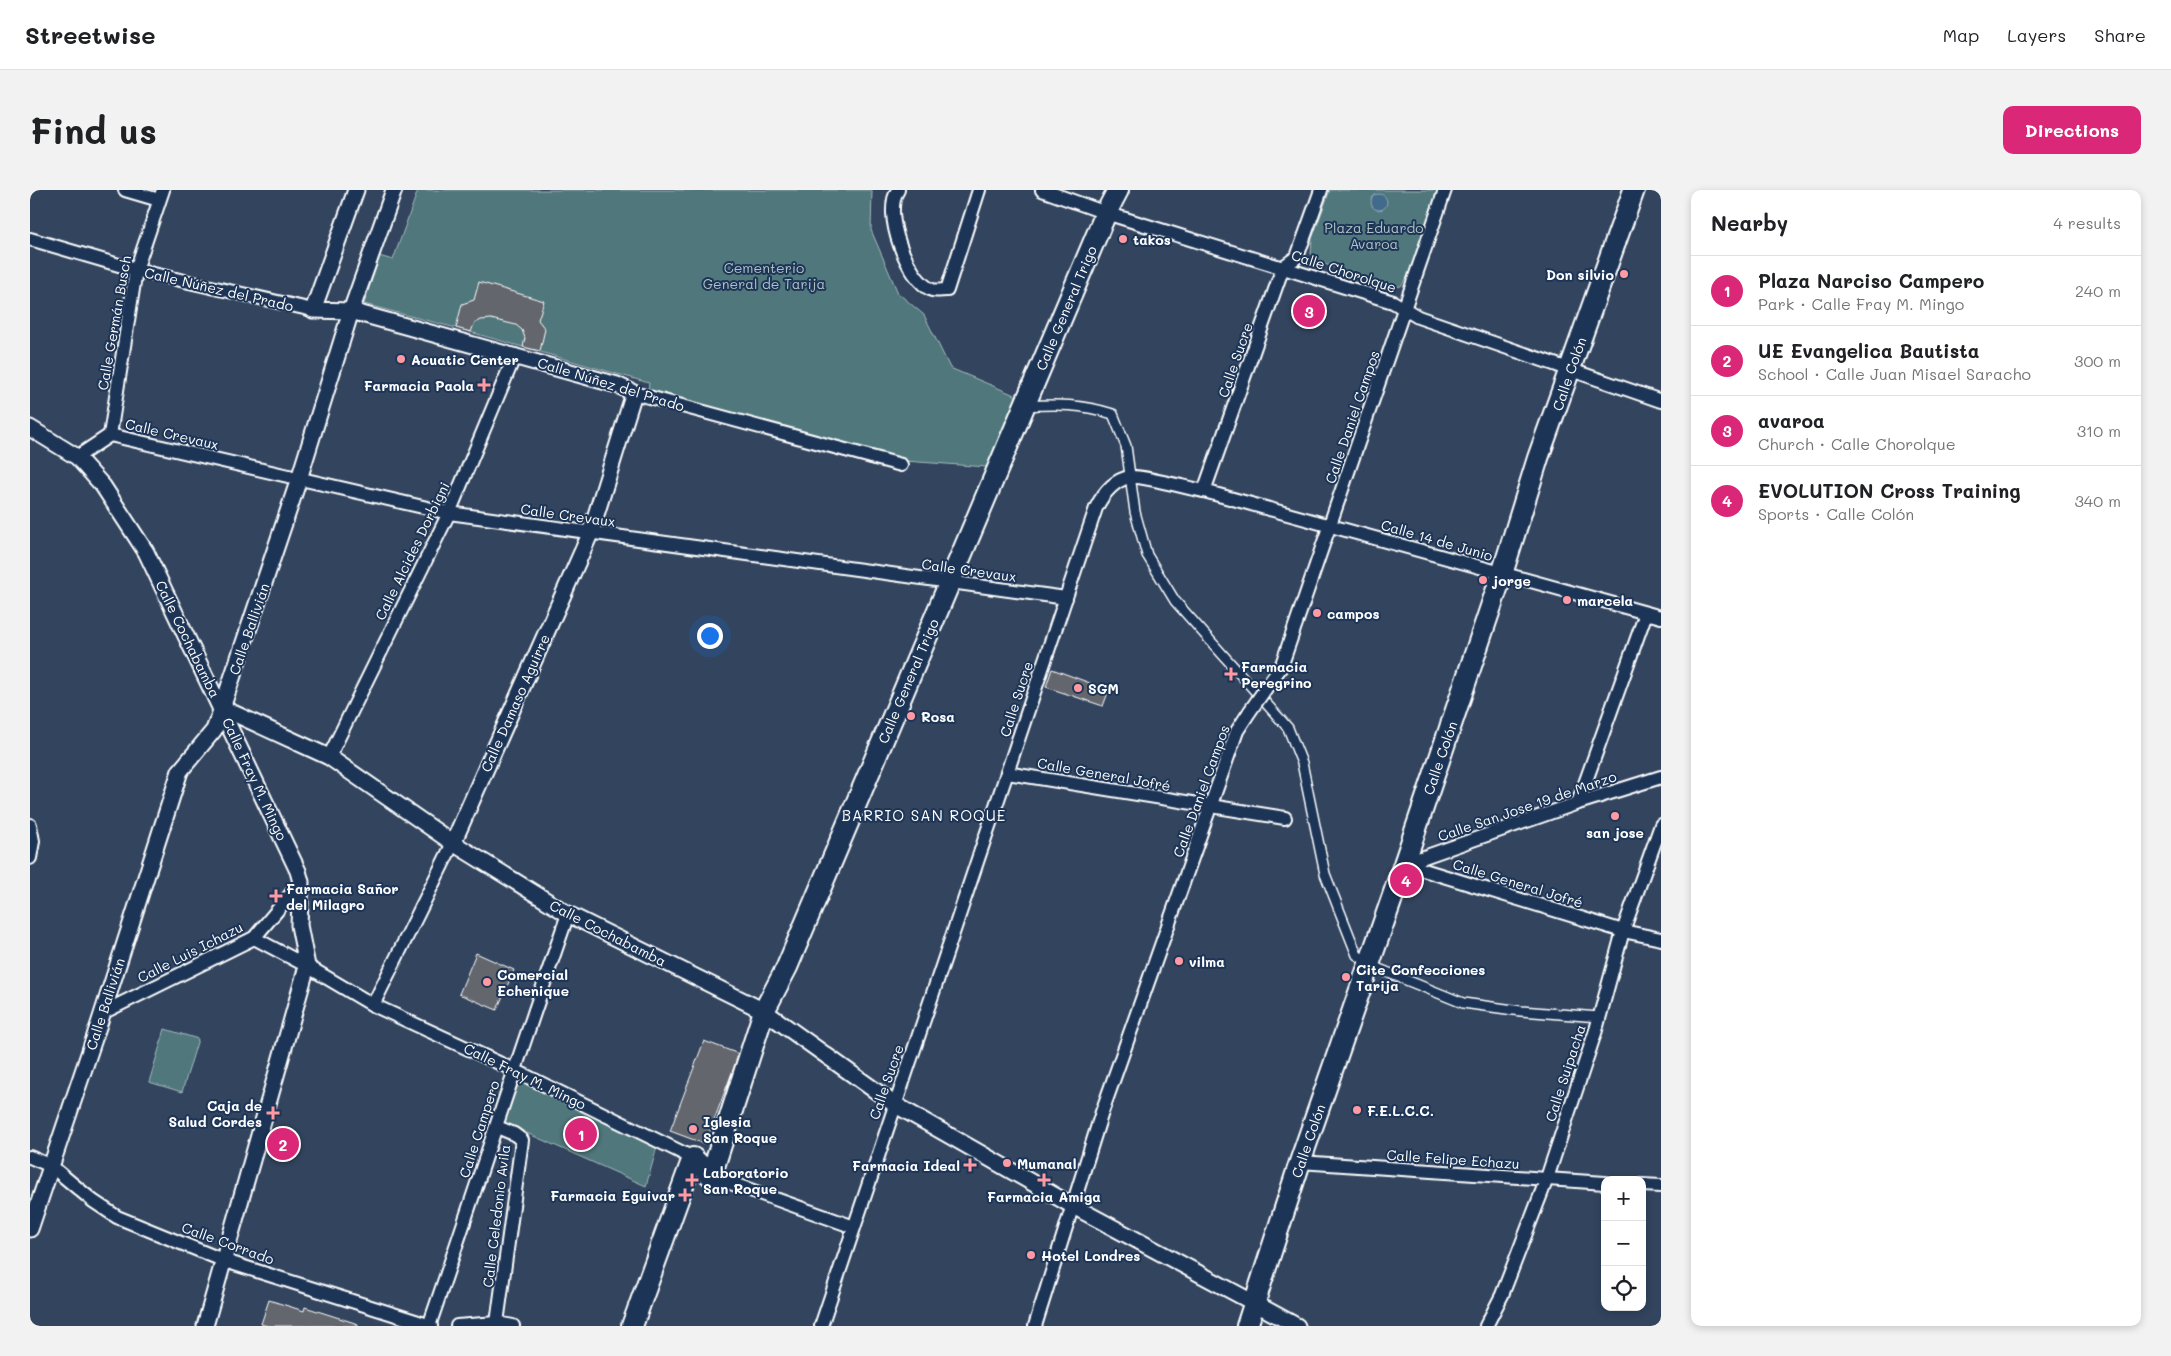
<!DOCTYPE html>
<meta charset="utf-8">
<style>
:root{--surface:#fff;--page:#f2f2f2;--text:#202124;--muted:#757577;--line:#e0e0e0;--accent:#db2777}
body{margin:0;font-family:Mali,sans-serif;background:var(--page);color:var(--text)}
.controls{position:absolute;right:15px;bottom:15px;display:grid;overflow:hidden;border-radius:10px;box-shadow:0 2px 8px #0003}
.controls button{width:45px;height:45px;display:grid;place-items:center;padding:0;border:0;border-bottom:1px solid var(--line);background:var(--surface);color:var(--text);font:25px sans-serif}
.you{position:absolute;left:679px;top:445px;width:18px;height:18px;margin:-12px;border:4px solid #fff;border-radius:50%;background:#1a73e8;box-shadow:0 0 0 8px #1a73e833}
.badge{display:grid;place-items:center;width:32px;height:32px;border-radius:50%;background:var(--accent);color:#fff;font-size:16px;font-weight:700}
.pin{position:absolute;translate:-50% -50%;border:2px solid #fff;box-shadow:0 1px 5px #0006}
.list{margin:0;padding:0;list-style:none}
h2{display:flex;justify-content:space-between;align-items:center;height:65px;margin:0;padding:0 20px;font-size:21px}
h2 small{font-size:16px;font-weight:400;color:var(--muted)}
.list li{display:grid;grid-template-columns:32px 1fr auto;gap:15px;align-items:center;box-sizing:border-box;height:70px;padding:0 20px;border-top:1px solid var(--line)}
.list b{display:block;font-size:19px;white-space:nowrap}
.list p{margin:0;font-size:16px;white-space:nowrap;color:var(--muted)}
.list em{font-size:16px;font-style:normal;color:var(--muted)}
.icon{flex:none;width:28px;height:28px;fill:none;stroke:currentColor;stroke-width:2;stroke-linecap:round;stroke-linejoin:round}
.map{position:relative;flex:none;width:1631px;height:1136px;overflow:hidden;border-radius:10px}
header{display:flex;align-items:center;gap:30px;box-sizing:border-box;height:70px;padding:0 25px;background:var(--surface);border-bottom:1px solid var(--line)}
header strong{font-size:24px}
nav{display:flex;gap:28px;margin-inline-start:auto;font-size:18px}
.intro{display:flex;align-items:center;justify-content:space-between;box-sizing:border-box;height:120px;padding:0 30px}
h1{margin:0;font-size:35px}
.button{padding:12px 22px;border-radius:10px;background:var(--accent);color:#fff;font-size:18px;font-weight:700}
main{display:flex;gap:30px;padding:0 30px}
aside{flex:1;background:var(--surface);border-radius:10px;box-shadow:0 2px 8px #0003}
.map>svg:first-child{display:block}
.green{fill:#4f777b;stroke:#a7bbbd}
.water{fill:#436a8a;stroke:#8ea6b9}
.building{fill:#63666d;stroke:#fff}
.lines{fill:none;stroke-linecap:round;stroke-linejoin:round}
.pedestrian-casing{stroke:#fff;stroke-width:12}
.minor-casing{stroke:#fff;stroke-width:16}
.tertiary-casing{stroke:#fff;stroke-width:19}
.primary-casing{stroke:#fff;stroke-width:24}
.pedestrian{stroke:#1d3557;stroke-width:9}
.minor{stroke:#1d3557;stroke-width:12}
.tertiary{stroke:#1d3557;stroke-width:15}
.primary{stroke:#1d3557;stroke-width:20}
.minor-bridge-casing{stroke:#fff;stroke-width:16;stroke-linecap:butt}
.minor-bridge{stroke:#1d3557;stroke-width:12}
.poi-dot{fill:#ff9aa2;stroke:#1d3557;stroke-width:2}
.labels{text-anchor:middle;dominant-baseline:central;stroke-width:4;stroke-linejoin:round;paint-order:stroke}
.park-label{font-size:14px;fill:#b0c2c4;stroke:#1d3557}
.poi-label{font-size:14px;font-weight:bold;fill:#fff;stroke:#1d3557;text-anchor:start}
.street-label{font-size:14px;fill:#fff;stroke:#1d3557}
.neighbourhood-label{font-size:15px;letter-spacing:1px;fill:#fff;stroke:#1d3557}
</style>
<header>
<strong>Streetwise</strong>
<nav><a>Map</a><a>Layers</a><a>Share</a></nav>
</header>
<div class="intro"><h1>Find us</h1><a class="button">Directions</a></div>
<main>
<div class="map">
<svg width="1631" height="1136" viewBox="0 0 1631 1136">
<rect width="100%" height="100%" fill="#32445e"/>
<filter id="ink" filterUnits="userSpaceOnUse"><feTurbulence type="fractalNoise" baseFrequency=".02" numOctaves="2"/><feDisplacementMap in="SourceGraphic" scale="10" xChannelSelector="R" yChannelSelector="G"/><feConvolveMatrix kernelMatrix="1 2 1 2 8 2 1 2 1" color-interpolation-filters="sRGB"/></filter>
<g filter="url(#ink)">
<g class="green">
<polygon points="388,0 842,0 841,40 868,103 894,125 920,178 987,206 957,277 875,271 618,201 619,193 426,138 334,114 349,66 363,70"/>
<polygon points="1300,0 1407,0 1379,85 1371,96 1359,98 1292,73 1281,64 1282,49"/>
<polygon points="135,839 168,849 152,902 119,892"/>
<polygon points="491,888 627,957 616,996 472,932"/>
</g>
<circle class="water" cx="1349" cy="12" r="8"/>
<g class="building">
<polygon points="449,92 514,111 508,130 515,139 510,161 493,157 495,148 492,140 486,135 461,129 451,130 444,134 441,142 426,138 432,114 444,110"/>
<polygon points="1022,479 1079,500 1073,516 1016,497"/>
<polygon points="446,763 484,780 467,820 429,804"/>
<polygon points="674,851 709,864 675,954 640,941"/>
<polygon points="239,1110 274,1121 275,1117 328,1134 328,1136 238,1136 231,1134"/>
</g>
<g class="lines">
<defs>
<path id="pedestrian" d="M995 216C1028 214 1051 214 1083 224L1096 256 1105 322 1117 365 1145 411 1258 538 1272 573 1295 684 1327 765 1349 779 1433 813 1491 821 1569 827"/>
<g id="minor">
<polyline points="95,0 129,10"/>
<path d="M868 0C852 22 877 90 902 100 906 101 912 100 917 100L949 0"/>
<polyline points="1012,0 1076,23 1363,112 1388,127 1631,211"/>
<polyline points="0,49 106,80 283,120"/>
<polyline points="604,203 871,275"/>
<polyline points="80,245 106,80 133,0"/>
<polyline points="47,267 80,245 419,323 1036,408"/>
<polyline points="1174,301 1253,77 1267,67 1291,0"/>
<polyline points="1243,488 1251,477 1415,0"/>
<polyline points="299,567 419,323 485,165"/>
<polyline points="977,583 1255,628"/>
<polyline points="1548,613 1616,423"/>
<polyline points="0,635 3,651 0,668"/>
<polyline points="1374,674 1548,613 1631,587"/>
<polyline points="1374,674 1593,741 1631,749"/>
<polyline points="224,748 277,776 343,815 484,880 663,968"/>
<polyline points="343,815 423,653"/>
<polyline points="72,823 224,748 271,692"/>
<polyline points="467,937 484,944 492,950 467,1133"/>
<polyline points="0,967 21,976 63,1011 87,1027 195,1071 401,1136"/>
<polyline points="1270,972 1575,993"/>
<polyline points="681,986 824,1037"/>
<polyline points="1612,995 1631,996"/>
<path d="M399 1136C446 999 490 861 538 724"/>
<polyline points="427,1136 467,1133 483,1136"/>
<path d="M791 1136 1066 318C1073 304 1083 290 1100 287 1110 285 1161 299 1174 301L1631 427"/>
<polyline points="1005,1136 1072,922 1207,541 1220,521"/>
<polyline points="1456,1136 1472,1105 1516,991 1566,840 1593,741 1631,635"/>
</g>
<g id="tertiary">
<polyline points="326,0 283,120 321,121 587,195 604,203 560,344 423,653"/>
<polyline points="0,238 47,267 73,296 116,362 268,681 271,692 269,735 277,776 175,1136"/>
<polyline points="192,518 299,567 423,653 538,724 734,821 864,914 1043,1016 1267,1136"/>
<polyline points="0,1039 69,834 150,581 184,540 192,518 269,289 321,121 364,0"/>
</g>
<g id="primary">
<polyline points="602,1136 663,968 681,986 734,821 757,777 1076,23 1088,0"/>
<polyline points="1217,1136 1270,972 1374,674 1472,384 1508,268 1604,0"/>
</g>
</defs>
<use href="#pedestrian" class="pedestrian-casing"/>
<use href="#minor" class="minor-casing"/>
<use href="#tertiary" class="tertiary-casing"/>
<use href="#primary" class="primary-casing"/>
<use href="#pedestrian" class="pedestrian"/>
<use href="#minor" class="minor"/>
<use href="#tertiary" class="tertiary"/>
<use href="#primary" class="primary"/>
<defs>
<polyline id="minor-bridge" points="1220,521 1243,488"/>
</defs>
<use href="#minor-bridge" class="minor-bridge-casing"/>
<use href="#minor-bridge" class="minor-bridge"/>
</g>
</g>
<g class="poi-dot">
<circle cx="1093" cy="49" r="5"/>
<circle cx="1594" cy="84" r="5"/>
<circle cx="371" cy="169" r="5"/>
<path d="M451.5 187.5h5v5h5v5h-5v5h-5v-5h-5v-5h5z"/>
<circle cx="1453" cy="390" r="5"/>
<circle cx="1537" cy="410" r="5"/>
<circle cx="1287" cy="423" r="5"/>
<path d="M1198.5 476.5h5v5h5v5h-5v5h-5v-5h-5v-5h5z"/>
<circle cx="1048" cy="498" r="5"/>
<circle cx="881" cy="526" r="5"/>
<circle cx="1585" cy="626" r="5"/>
<path d="M243.5 698.5h5v5h5v5h-5v5h-5v-5h-5v-5h5z"/>
<circle cx="1149" cy="771" r="5"/>
<circle cx="1316" cy="787" r="5"/>
<circle cx="457" cy="792" r="5"/>
<circle cx="1327" cy="920" r="5"/>
<path d="M240.5 915.5h5v5h5v5h-5v5h-5v-5h-5v-5h5z"/>
<circle cx="663" cy="939" r="5"/>
<circle cx="977" cy="973" r="5"/>
<path d="M937.5 967.5h5v5h5v5h-5v5h-5v-5h-5v-5h5z"/>
<path d="M659.5 982.5h5v5h5v5h-5v5h-5v-5h-5v-5h5z"/>
<path d="M1011.5 982.5h5v5h5v5h-5v5h-5v-5h-5v-5h5z"/>
<path d="M652.5 997.5h5v5h5v5h-5v5h-5v-5h-5v-5h5z"/>
<circle cx="1001" cy="1065" r="5"/>
</g>
<g class="labels">
<g class="park-label">
<text x="1344" y="37">Plaza Eduardo<tspan x="1344" dy="16">Avaroa</tspan></text>
<text x="734" y="77">Cementerio<tspan x="734" dy="16">General de Tarija</tspan></text>
</g>
<g class="poi-label">
<text x="1103" y="49">takos</text>
<text x="1584" y="84" text-anchor="end">Don silvio</text>
<text x="381" y="169">Acuatic Center</text>
<text x="444" y="195" text-anchor="end">Farmacia Paola</text>
<text x="1463" y="390">jorge</text>
<text x="1547" y="410">marcela</text>
<text x="1297" y="423">campos</text>
<text x="1211" y="476">Farmacia<tspan x="1211" dy="16">Peregrino</tspan></text>
<text x="1058" y="498">SGM</text>
<text x="891" y="526">Rosa</text>
<text x="1585" y="642" text-anchor="middle">san jose</text>
<text x="256" y="698">Farmacia Sañor<tspan x="256" dy="16">del Milagro</tspan></text>
<text x="1159" y="771">vilma</text>
<text x="1326" y="779">Cite Confecciones<tspan x="1326" dy="16">Tarija</tspan></text>
<text x="467" y="784">Comercial<tspan x="467" dy="16">Echenique</tspan></text>
<text x="232" y="915" text-anchor="end">Caja de<tspan x="232" dy="16">Salud Cordes</tspan></text>
<text x="1337" y="920">F.E.L.C.C.</text>
<text x="673" y="931">Iglesia<tspan x="673" dy="16">San Roque</tspan></text>
<text x="987" y="973">Mumanal</text>
<text x="930" y="975" text-anchor="end">Farmacia Ideal</text>
<text x="673" y="982">Laboratorio<tspan x="673" dy="16">San Roque</tspan></text>
<text x="645" y="1005" text-anchor="end">Farmacia Eguivar</text>
<text x="1014" y="1006" text-anchor="middle">Farmacia Amiga</text>
<text x="1011" y="1065">Hotel Londres</text>
</g>
<g class="street-label">
<text transform="translate(1314 81) rotate(18)">Calle Chorolque</text>
<text transform="translate(189 99) rotate(13)">Calle Núñez del Prado</text>
<text transform="translate(1036 118) rotate(-67)">Calle General Trigo</text>
<text transform="translate(84 133) rotate(-80)">Calle Germán Busch</text>
<text transform="translate(1205 170) rotate(-71)">Calle Sucre</text>
<text transform="translate(1539 184) rotate(-71)">Calle Colón</text>
<text transform="translate(581 194) rotate(17)">Calle Núñez del Prado</text>
<text transform="translate(1322 227) rotate(-71)">Calle Daniel Campos</text>
<text transform="translate(142 244) rotate(13)">Calle Crevaux</text>
<text transform="translate(538 325) rotate(8)">Calle Crevaux</text>
<text transform="translate(1407 350) rotate(16)">Calle 14 de Junio</text>
<text transform="translate(382 361) rotate(-64)">Calle Alcides Dorbigni</text>
<text transform="translate(939 380) rotate(8)">Calle Crevaux</text>
<text transform="translate(219 439) rotate(-71)">Calle Ballivián</text>
<text transform="translate(158 449) rotate(64)">Calle Cochabamba</text>
<text transform="translate(878 491) rotate(-67)">Calle General Trigo</text>
<text transform="translate(986 509) rotate(-72)">Calle Sucre</text>
<text transform="translate(485 513) rotate(-66)">Calle Damaso Aguirre</text>
<text transform="translate(1410 568) rotate(-71)">Calle Colón</text>
<text transform="translate(1074 584) rotate(10)">Calle General Jofré</text>
<text transform="translate(225 589) rotate(65)">Calle Fray M. Mingo</text>
<text transform="translate(1171 601) rotate(-70)">Calle Daniel Campos</text>
<text transform="translate(1497 616) rotate(-19)">Calle San Jose 19 de Marzo</text>
<text transform="translate(1488 693) rotate(17)">Calle General Jofré</text>
<text transform="translate(578 743) rotate(27)">Calle Cochabamba</text>
<text transform="translate(160 762) rotate(-27)">Calle Luis Ichazu</text>
<text transform="translate(75 814) rotate(-72)">Calle Ballivián</text>
<text transform="translate(1535 883) rotate(-72)">Calle Suipacha</text>
<text transform="translate(495 886) rotate(26)">Calle Fray M. Mingo</text>
<text transform="translate(856 892) rotate(-71)">Calle Sucre</text>
<text transform="translate(449 939) rotate(-72)">Calle Campero</text>
<text transform="translate(1278 951) rotate(-71)">Calle Colón</text>
<text transform="translate(1423 969) rotate(4)">Calle Felipe Echazu</text>
<text transform="translate(466 1026) rotate(-83)">Calle Celedonio Avila</text>
<text transform="translate(198 1053) rotate(20)">Calle Corrado</text>
</g>
<g class="neighbourhood-label">
<text x="894" y="625">BARRIO SAN ROQUE</text>
</g>
</g>
</svg>
<div class="controls">
<button>+</button>
<button>−</button>
<button><svg class="icon" aria-label="locate" viewBox="0 0 24 24"><circle cx="12" cy="12" r="6"/><path d="M12 2v4M12 18v4M2 12h4M18 12h4"/></svg></button>
</div>
<div class="you"></div>
<div class="pin badge" style="left:551px;top:944px">1</div>
<div class="pin badge" style="left:253px;top:954px">2</div>
<div class="pin badge" style="left:1279px;top:121px">3</div>
<div class="pin badge" style="left:1376px;top:690px">4</div>
</div>
<aside>
<h2>Nearby<small>4 results</small></h2>
<ul class="list">
<li><span class="badge">1</span><div><b>Plaza Narciso Campero</b><p>Park · Calle Fray M. Mingo</p></div><em>240 m</em></li>
<li><span class="badge">2</span><div><b>UE Evangelica Bautista</b><p>School · Calle Juan Misael Saracho</p></div><em>300 m</em></li>
<li><span class="badge">3</span><div><b>avaroa</b><p>Church · Calle Chorolque</p></div><em>310 m</em></li>
<li><span class="badge">4</span><div><b>EVOLUTION Cross Training</b><p>Sports · Calle Colón</p></div><em>340 m</em></li>
</ul>
</aside>
</main>
